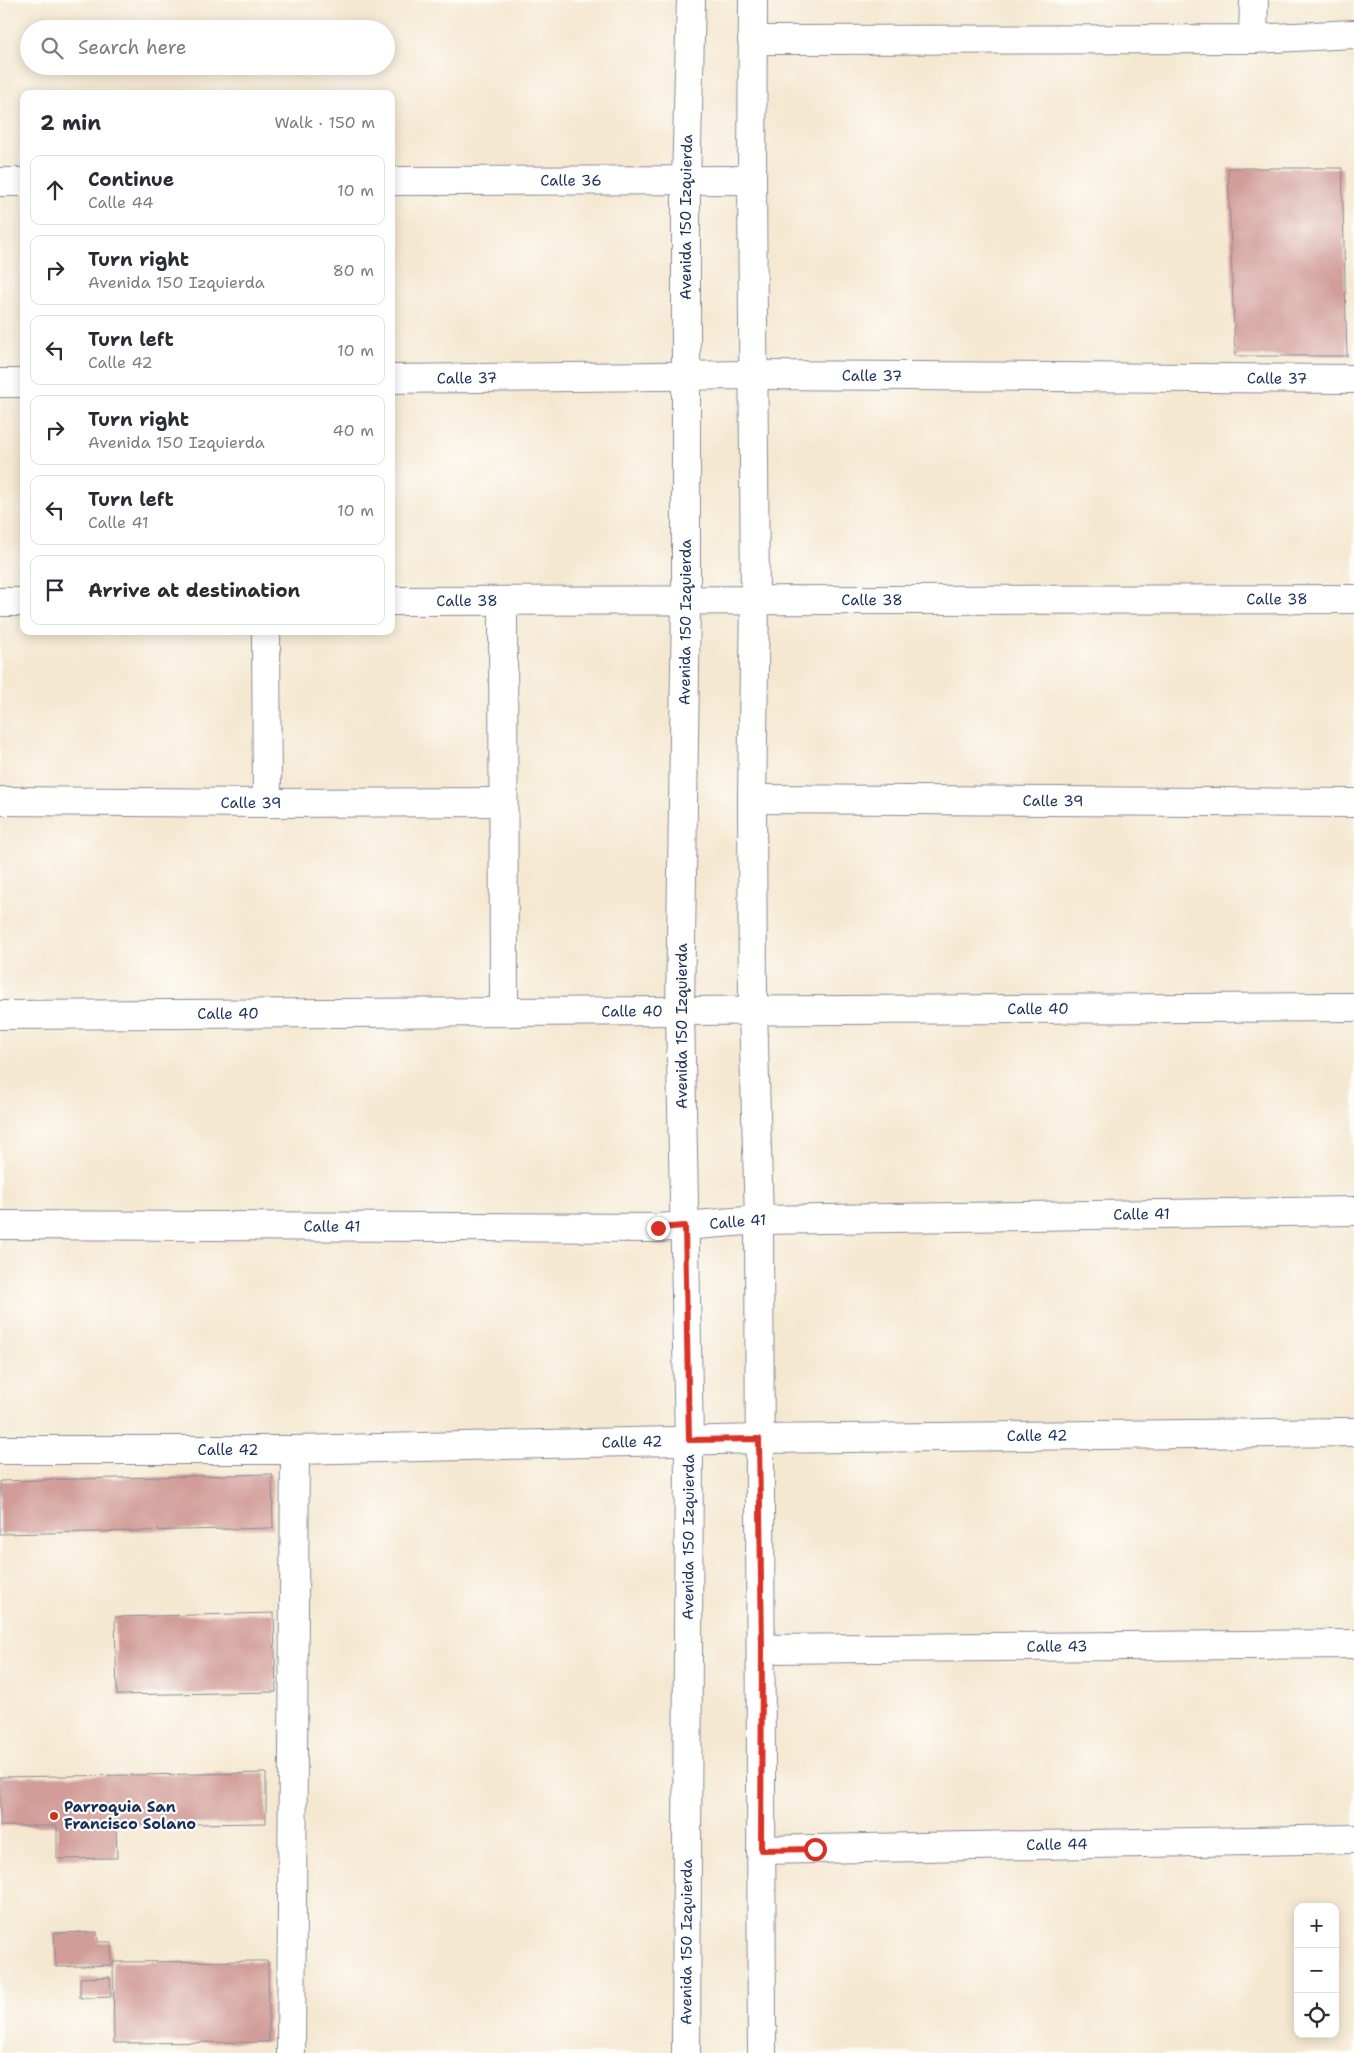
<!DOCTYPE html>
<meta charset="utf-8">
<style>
:root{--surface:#fff;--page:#f2f2f3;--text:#2b2b33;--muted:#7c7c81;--line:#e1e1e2}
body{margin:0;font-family:"Shantell Sans",sans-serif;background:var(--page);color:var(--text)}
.controls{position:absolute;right:15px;bottom:15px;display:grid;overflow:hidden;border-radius:10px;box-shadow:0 2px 12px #0003}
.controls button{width:45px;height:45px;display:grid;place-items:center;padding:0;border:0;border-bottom:1px solid var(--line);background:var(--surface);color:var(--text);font:25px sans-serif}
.stop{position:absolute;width:15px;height:15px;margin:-11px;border:4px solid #d93025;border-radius:50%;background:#fff}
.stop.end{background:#d93025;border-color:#fff;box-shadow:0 1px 5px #0008}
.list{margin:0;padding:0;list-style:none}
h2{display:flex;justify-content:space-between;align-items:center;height:65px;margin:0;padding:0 20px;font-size:21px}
h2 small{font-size:16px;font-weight:400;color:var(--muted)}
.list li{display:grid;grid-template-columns:32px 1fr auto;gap:15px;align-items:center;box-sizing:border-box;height:70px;margin:0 10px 10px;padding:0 10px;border:1px solid var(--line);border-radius:10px}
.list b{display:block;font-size:19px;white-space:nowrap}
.list p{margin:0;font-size:16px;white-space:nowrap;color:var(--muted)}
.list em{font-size:16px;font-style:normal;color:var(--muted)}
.icon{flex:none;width:28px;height:28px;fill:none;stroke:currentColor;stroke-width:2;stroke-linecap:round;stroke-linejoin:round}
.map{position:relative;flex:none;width:1354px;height:2053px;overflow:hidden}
.search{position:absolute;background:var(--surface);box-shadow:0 2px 12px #0003;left:20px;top:20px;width:375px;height:55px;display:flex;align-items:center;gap:12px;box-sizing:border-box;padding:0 18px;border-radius:28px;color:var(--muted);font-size:19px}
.panel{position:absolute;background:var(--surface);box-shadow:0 2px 12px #0003;left:20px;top:90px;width:375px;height:545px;border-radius:10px}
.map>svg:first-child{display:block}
.building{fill:#d29d98}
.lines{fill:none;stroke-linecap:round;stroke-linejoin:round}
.minor-casing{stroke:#888c98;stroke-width:30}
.tertiary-casing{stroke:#888c98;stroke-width:30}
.minor{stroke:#fff;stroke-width:28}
.tertiary{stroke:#fff;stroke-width:28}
.route{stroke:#d93025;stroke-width:6}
.poi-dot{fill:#c8321e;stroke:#fdfcf7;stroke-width:2}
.labels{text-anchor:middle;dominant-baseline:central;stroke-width:4.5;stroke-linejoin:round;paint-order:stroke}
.street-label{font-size:15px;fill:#1b2f5e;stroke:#fdfcf7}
.poi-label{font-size:15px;font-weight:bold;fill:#1b2f5e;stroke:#fdfcf7;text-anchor:start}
</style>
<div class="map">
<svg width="1354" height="2053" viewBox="0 0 1354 2053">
<rect width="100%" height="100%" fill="#fdfcf7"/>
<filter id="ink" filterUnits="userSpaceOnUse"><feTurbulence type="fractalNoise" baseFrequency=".02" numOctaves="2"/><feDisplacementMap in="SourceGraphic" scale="10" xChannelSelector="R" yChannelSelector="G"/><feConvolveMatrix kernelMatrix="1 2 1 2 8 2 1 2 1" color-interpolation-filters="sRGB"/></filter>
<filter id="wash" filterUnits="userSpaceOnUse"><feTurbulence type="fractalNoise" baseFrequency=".0096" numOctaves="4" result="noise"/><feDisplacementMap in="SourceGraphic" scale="20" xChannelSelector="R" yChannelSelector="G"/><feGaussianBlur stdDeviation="1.12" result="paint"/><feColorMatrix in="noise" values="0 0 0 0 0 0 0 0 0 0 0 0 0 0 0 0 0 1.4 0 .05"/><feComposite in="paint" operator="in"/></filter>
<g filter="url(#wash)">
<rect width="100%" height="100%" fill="#f5e8d1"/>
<g id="blocks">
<g class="building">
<polygon points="1228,168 1342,168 1347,356 1235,356"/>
<polygon points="272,1474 273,1528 0,1534 0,1481"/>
<polygon points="274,1613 276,1692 117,1695 115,1617"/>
<polygon points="266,1773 266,1823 116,1825 117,1858 57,1859 57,1826 0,1826 0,1777"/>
<polygon points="97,1932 98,1942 111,1942 111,1965 56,1967 54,1933"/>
<polygon points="268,1961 269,2042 114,2043 113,1962"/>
<polygon points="110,1977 111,1997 80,1998 80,1978"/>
</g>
</g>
</g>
<g filter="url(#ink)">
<use href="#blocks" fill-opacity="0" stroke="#888c98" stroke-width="1"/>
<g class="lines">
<defs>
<g id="minor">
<polyline points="1253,39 1254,0"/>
<polyline points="752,40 1253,39 1354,34"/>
<path id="s1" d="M391 181 752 180"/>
<polyline points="0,182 24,182"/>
<path id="s2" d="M391 379 752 375 1354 379"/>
<polyline points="0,383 24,383"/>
<path id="s3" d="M391 601 1354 599"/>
<polyline points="503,601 504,1011"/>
<polyline points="0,602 24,602"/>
<polyline points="266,631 267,803"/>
<path id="s4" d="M752 799 1354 803"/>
<path id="s5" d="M0 801 267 803 503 802"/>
<path id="s6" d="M0 1015 1354 1007"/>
<path id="s7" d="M0 1225 658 1228 759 1220 1354 1211"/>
<path id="s8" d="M759 1439 1354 1432"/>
<path id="s9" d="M761 1649 1354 1644"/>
<path id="s10" d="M761 1850 1354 1839"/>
<polyline points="291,2053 295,1450"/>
<path id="s11" d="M686 2053 689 1440 680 1011 686 601V180L691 0"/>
</g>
<g id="tertiary">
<polyline points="753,0 752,180 755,600 752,799 753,1010 759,1220 762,2053"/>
<path id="s12" d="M0 1450H295L759 1439"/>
</g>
</defs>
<use href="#minor" class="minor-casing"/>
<use href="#tertiary" class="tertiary-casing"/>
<use href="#minor" class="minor"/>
<use href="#tertiary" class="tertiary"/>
</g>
</g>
<g class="lines" filter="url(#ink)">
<polyline class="route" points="658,1228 685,1226 689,1440 759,1439 762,1649 761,1850 815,1849"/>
</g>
<circle class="poi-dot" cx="54" cy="1816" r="5"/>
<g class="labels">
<g class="street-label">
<text stroke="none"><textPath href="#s1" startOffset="180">Calle 36</textPath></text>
<text stroke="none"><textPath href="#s11" startOffset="1836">Avenida 150 Izquierda</textPath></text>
<text stroke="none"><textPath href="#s2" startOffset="481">Calle 37</textPath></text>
<text stroke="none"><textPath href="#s2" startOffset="76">Calle 37</textPath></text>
<text stroke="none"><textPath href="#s2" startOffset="886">Calle 37</textPath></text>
<text stroke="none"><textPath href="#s3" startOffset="886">Calle 38</textPath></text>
<text stroke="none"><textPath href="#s3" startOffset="481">Calle 38</textPath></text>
<text stroke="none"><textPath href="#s3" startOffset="76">Calle 38</textPath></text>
<text stroke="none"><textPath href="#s11" startOffset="1431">Avenida 150 Izquierda</textPath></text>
<text stroke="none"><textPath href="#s4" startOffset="301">Calle 39</textPath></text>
<text stroke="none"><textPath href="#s5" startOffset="251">Calle 39</textPath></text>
<text stroke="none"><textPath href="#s6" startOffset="1038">Calle 40</textPath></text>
<text stroke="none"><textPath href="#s6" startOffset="632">Calle 40</textPath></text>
<text stroke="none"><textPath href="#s6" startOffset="228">Calle 40</textPath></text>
<text transform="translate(682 1026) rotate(-90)">Avenida 150 Izquierda</text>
<text stroke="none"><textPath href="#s7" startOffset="1142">Calle 41</textPath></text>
<text stroke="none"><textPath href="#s7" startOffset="738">Calle 41</textPath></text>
<text stroke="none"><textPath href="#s7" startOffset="332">Calle 41</textPath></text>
<text stroke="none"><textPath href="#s8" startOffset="278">Calle 42</textPath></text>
<text stroke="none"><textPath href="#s12" startOffset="632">Calle 42</textPath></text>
<text stroke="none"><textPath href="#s12" startOffset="228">Calle 42</textPath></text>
<text stroke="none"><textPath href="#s11" startOffset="516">Avenida 150 Izquierda</textPath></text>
<text stroke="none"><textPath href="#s9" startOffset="296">Calle 43</textPath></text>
<text stroke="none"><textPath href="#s10" startOffset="296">Calle 44</textPath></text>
<text stroke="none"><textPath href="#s11" startOffset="111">Avenida 150 Izquierda</textPath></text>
</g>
<g class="poi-label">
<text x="64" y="1807">Parroquia San<tspan x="64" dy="17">Francisco Solano</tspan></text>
</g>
</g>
</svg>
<div class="controls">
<button>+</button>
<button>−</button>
<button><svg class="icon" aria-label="locate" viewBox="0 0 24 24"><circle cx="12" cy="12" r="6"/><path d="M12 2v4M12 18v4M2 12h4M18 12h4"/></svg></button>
</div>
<div class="stop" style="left:815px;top:1849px"></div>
<div class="stop end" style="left:658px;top:1228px"></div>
<div class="search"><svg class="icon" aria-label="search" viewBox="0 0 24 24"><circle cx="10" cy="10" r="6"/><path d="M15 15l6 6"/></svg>Search here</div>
<section class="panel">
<h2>2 min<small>Walk · 150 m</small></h2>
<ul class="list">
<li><svg class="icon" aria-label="ahead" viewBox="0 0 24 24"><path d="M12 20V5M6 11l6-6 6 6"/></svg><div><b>Continue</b><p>Calle 44</p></div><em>10 m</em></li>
<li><svg class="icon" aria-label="right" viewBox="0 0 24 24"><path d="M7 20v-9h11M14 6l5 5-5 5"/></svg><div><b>Turn right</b><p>Avenida 150 Izquierda</p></div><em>80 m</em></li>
<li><svg class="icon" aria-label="left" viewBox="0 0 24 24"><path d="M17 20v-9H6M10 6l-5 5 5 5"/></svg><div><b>Turn left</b><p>Calle 42</p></div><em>10 m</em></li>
<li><svg class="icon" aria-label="right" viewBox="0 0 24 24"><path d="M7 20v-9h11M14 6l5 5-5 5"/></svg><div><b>Turn right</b><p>Avenida 150 Izquierda</p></div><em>40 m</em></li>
<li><svg class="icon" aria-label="left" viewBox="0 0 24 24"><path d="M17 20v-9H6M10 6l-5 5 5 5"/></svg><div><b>Turn left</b><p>Calle 41</p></div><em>10 m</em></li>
<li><svg class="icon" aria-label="arrive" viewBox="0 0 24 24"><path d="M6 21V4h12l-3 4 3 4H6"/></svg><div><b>Arrive at destination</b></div></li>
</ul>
</section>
</div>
